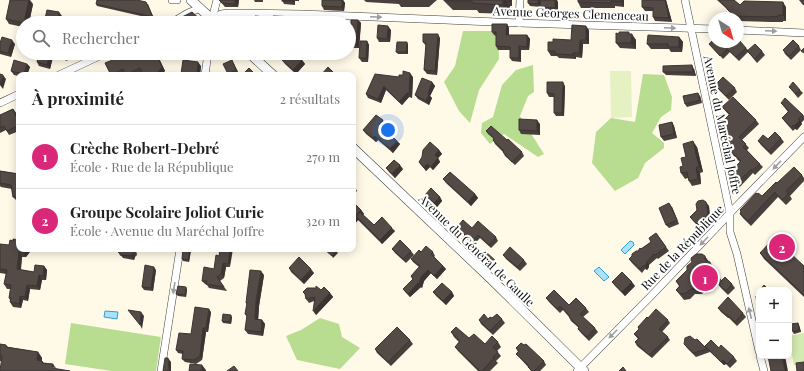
<!DOCTYPE html>
<html lang="fr">
<meta charset="utf-8">
<style>
:root{--surface:#fff;--page:#f2f2f2;--text:#222;--muted:#767676;--line:#e0e0e0;--accent:#db2777}
body{margin:0;font-family:"Playfair Display",serif;background:var(--page);color:var(--text)}
.controls{position:absolute;right:12px;bottom:12px;display:grid;overflow:hidden;border-radius:8px;box-shadow:0 2px 10px #0003}
.controls button{width:36px;height:36px;display:grid;place-items:center;padding:0;border:0;border-bottom:1px solid var(--line);background:var(--surface);color:var(--text);font:20px sans-serif}
.compass{position:absolute;left:708px;top:12px;width:36px;height:36px;border-radius:50%;background:var(--surface);box-shadow:0 2px 10px #0003;rotate:143deg}
.you{position:absolute;left:388px;top:130px;width:14px;height:14px;margin:-10px;border:3px solid #fff;border-radius:50%;background:#1a73e8;box-shadow:0 0 0 6px #1a73e833}
.badge{display:grid;place-items:center;width:26px;height:26px;border-radius:50%;background:var(--accent);color:#fff;font-size:13px;font-weight:700}
.pin{position:absolute;translate:-50% -50%;border:2px solid #fff;box-shadow:0 1px 4px #0006}
.list{margin:0;padding:0;list-style:none}
h2{display:flex;justify-content:space-between;align-items:center;height:52px;margin:0;padding:0 16px;font-size:17px}
h2 small{font-size:13px;font-weight:400;color:var(--muted)}
.list li{display:grid;grid-template-columns:26px 1fr auto;gap:12px;align-items:center;box-sizing:border-box;height:64px;padding:0 16px;border-top:1px solid var(--line)}
.list b{display:block;font-size:15px;white-space:nowrap}
.list p{margin:0;font-size:13px;white-space:nowrap;color:var(--muted)}
.list em{font-size:13px;font-style:normal;color:var(--muted)}
.icon{flex:none;width:22px;height:22px;fill:none;stroke:currentColor;stroke-width:2;stroke-linecap:round;stroke-linejoin:round}
.map{position:relative;flex:none;width:804px;height:371px;overflow:hidden}
.search{position:absolute;background:var(--surface);box-shadow:0 2px 10px #0003;left:16px;top:16px;width:340px;height:44px;display:flex;align-items:center;gap:10px;box-sizing:border-box;padding:0 14px;border-radius:22px;color:var(--muted);font-size:15px}
.panel{position:absolute;background:var(--surface);box-shadow:0 2px 10px #0003;left:16px;top:72px;width:340px;height:180px;border-radius:8px}
.map>svg:first-child{display:block}
.green{fill:#d3eab1}
.forest{fill:#b8dc90}
.pitch{fill:#e5f1c3}
.water{fill:#abe2f9;stroke:#2e9fd3}
.lines{fill:none;stroke-linecap:round;stroke-linejoin:round}
.minor-casing{stroke:#3e3e3e;stroke-width:8}
.tertiary-casing{stroke:#3e3e3e;stroke-width:10}
.minor{stroke:#fff;stroke-width:7}
.tertiary{stroke:#fff;stroke-width:9}
.wall{fill:#48403d}
.shaded-wall{fill:#3b3432}
.building{fill:#544b47;stroke:#3b3432}
.oneway{fill:#9d9d9d}
.labels{text-anchor:middle;dominant-baseline:central;stroke-width:4;stroke-linejoin:round;paint-order:stroke}
.street-label{font-size:12px;fill:#0b0b0b;stroke:#fff}
</style>
<div class="map">
<svg width="804" height="371" viewBox="0 0 804 371">
<rect width="100%" height="100%" fill="#fff9e8"/>
<polygon class="green" points="804,333 804,370 798,365 794,365 789,342 789,336"/>
<g class="forest">
<polygon points="463,31 498,31 499,59 479,90 470,123 459,111 444,82 455,66"/>
<polygon points="533,65 534,92 528,96 520,116 544,154 538,157 504,134 490,144 481,133 482,123 493,117 502,85 516,70"/>
<polygon points="643,74 664,75 672,97 671,110 661,117 652,133 664,143 664,148 645,163 638,178 615,191 592,163 596,132 611,118 635,122"/>
<polygon points="320,318 339,324 342,337 360,348 340,369 297,360 286,336 301,330"/>
<polygon points="71,323 161,337 156,371 112,371 65,364"/>
</g>
<polygon class="pitch" points="610,71 631,71 632,117 611,118"/>
<g class="water">
<polygon points="630,241 633,242 634,245 625,254 621,250"/>
<polygon points="599,267 609,277 604,281 594,271"/>
<polygon points="105,311 118,312 117,319 104,317"/>
</g>
<g class="lines">
<defs>
<g id="minor">
<polyline points="172,0 177,0"/>
<polyline points="685,0 730,213 730,232 737,254 759,351"/>
<polyline points="212,19 221,14 229,13 302,14 519,23 714,29"/>
<polyline points="213,21 212,19 217,0"/>
<polyline points="171,23 188,13 200,8"/>
<polyline points="519,23 520,0"/>
<polyline points="738,30 804,33"/>
<polyline points="59,75 106,53"/>
<polyline points="205,75 208,53"/>
<polyline points="0,103 19,94"/>
<polyline points="760,356 764,371"/>
<polyline points="161,371 180,249"/>
<polyline points="577,371 651,296 717,227 730,213 804,137"/>
</g>
<g id="tertiary">
<polyline points="191,0 216,23"/>
<polyline points="249,53 273,75"/>
<polyline points="353,148 490,278 584,371"/>
</g>
</defs>
<use href="#minor" class="minor-casing"/>
<use href="#tertiary" class="tertiary-casing"/>
<use href="#minor" class="minor"/>
<use href="#tertiary" class="tertiary"/>
</g>
<g class="wall">
<polygon points="219,0 239,0 238,7 225,7"/>
<polygon points="254,0 263,0 263,2 255,2"/>
<polygon points="282,0 299,0 299,1 295,1 295,5 284,4"/>
<polygon points="322,0 343,0 345,3 344,11 324,10 322,6"/>
<polygon points="364,0 437,0 429,7 401,7 399,4 366,2"/>
<polygon points="443,0 512,0 512,6 510,6 509,14 479,13 477,10 453,10"/>
<polygon points="578,0 624,0 624,7 615,6 615,8 581,8 578,2"/>
<polygon points="642,0 666,0 672,22 655,21 653,17 653,11 645,11 642,7"/>
<polygon points="717,0 734,0 740,5 786,7 786,21 783,21 783,22 772,22 738,21 738,18 734,18 728,10"/>
<polygon points="799,0 804,0 804,5 803,5"/>
<polygon points="558,2 558,12 543,11 540,7 530,6 528,3"/>
<polygon points="33,4 29,23 23,23 23,27 9,24 6,19"/>
<polygon points="96,4 148,4 154,19 97,6"/>
<polygon points="358,20 361,23 359,48 349,48 349,36 351,36"/>
<polygon points="507,24 509,28 509,35 527,35 530,39 529,50 521,50 521,62 512,61 510,58 510,50 498,50 496,46 496,36 494,35 492,32"/>
<polygon points="391,30 390,42 379,42 377,38"/>
<polygon points="589,30 589,44 583,44 582,58 576,57 576,59 559,58 557,56 551,56 548,51 553,42 571,40"/>
<polygon points="630,34 636,40 636,49 620,48 616,43"/>
<polygon points="679,37 683,42 682,52 671,52 669,49 651,49 647,44"/>
<polygon points="440,38 437,75 427,74 424,70 426,46 423,42"/>
<polygon points="367,41 369,45 368,62 362,62 359,58"/>
<polygon points="0,43 15,44 11,57 0,54"/>
<polygon points="723,43 746,48 748,50 762,51 765,55 757,63 748,52 739,61 730,52 723,59 709,44"/>
<polygon points="408,44 408,54 398,54 396,52"/>
<polygon points="799,46 801,50 791,60 785,54 783,50"/>
<polygon points="50,53 53,57 50,69 39,66 37,62"/>
<polygon points="61,53 82,53 66,61"/>
<polygon points="128,53 162,53 158,56 165,71 142,73 137,75 125,75 125,74 122,75 111,75 105,63 115,60"/>
<polygon points="282,60 302,60 305,64 296,74 285,64"/>
<polygon points="27,64 30,67 27,75 19,75 19,76 14,75 11,71"/>
<polygon points="234,64 239,74 237,75 229,75 228,74"/>
<polygon points="201,66 200,75 181,75 181,74"/>
<polygon points="694,69 696,76 666,75 663,72"/>
<polygon points="399,77 413,77 412,98 409,97 402,105 386,90 381,103 368,98 366,94"/>
<polygon points="432,82 435,86 430,96 432,98 429,105 418,99 415,95"/>
<polygon points="715,85 735,88 737,92 729,100 718,89"/>
<polygon points="565,86 564,116 556,116 554,113 554,97 549,97 547,93"/>
<polygon points="789,87 800,90 803,93 798,98"/>
<polygon points="700,96 702,103 687,107 685,104"/>
<polygon points="781,103 803,115 804,116 804,120 801,123 802,124 797,130 795,129 793,131 785,122 782,118 788,112"/>
<polygon points="722,107 756,120 759,124 742,140 749,148 747,150 760,164 763,167 755,175 753,173 737,190 734,186 737,167 736,166 740,162 730,152 727,148 730,146 718,132 723,127 720,124 729,115"/>
<polygon points="13,109 16,113 19,121 19,131 9,135 6,130 0,133 0,115"/>
<polygon points="672,122 674,126 677,138 664,141 661,137"/>
<polygon points="385,124 382,127 397,141 400,144 393,153 378,140 376,142 366,134 363,130"/>
<polygon points="540,124 540,135 521,134 519,130"/>
<polygon points="486,131 507,140 522,152 524,156 515,165 505,156 503,152 495,144 493,140 494,139 488,134"/>
<polygon points="781,138 784,142 771,155 761,145 758,141"/>
<polygon points="697,147 703,172 700,173 701,184 692,186 689,181 688,178 685,179 681,173 683,166 686,157"/>
<polygon points="439,150 442,154 438,158 440,162 433,170 430,167 426,171 419,162"/>
<polygon points="386,168 403,169 395,178 389,172"/>
<polygon points="0,171 19,174 19,201 16,200 13,197 12,189 1,187 0,186"/>
<polygon points="802,175 804,178 804,181 790,196 792,199 786,205 778,197 751,226 743,218 740,214 777,183"/>
<polygon points="443,179 475,194 478,198 471,206 446,183"/>
<polygon points="425,195 440,197 442,201 437,207"/>
<polygon points="353,202 361,210 364,214 363,215 374,225 395,231 382,244 358,220 353,226"/>
<polygon points="709,206 710,218 700,228 693,221 690,217"/>
<polygon points="672,207 679,224 669,228 666,225"/>
<polygon points="457,227 472,228 496,237 498,241 491,248 480,238 470,249 464,243 461,239 465,235 459,230"/>
<polygon points="656,233 669,251 658,259 657,258 649,265 649,267 647,270 645,269 642,273 632,263 629,259 638,251 651,242"/>
<polygon points="0,244 19,249 32,249 26,257 22,257 21,270 34,272 44,266 47,270 46,280 42,280 40,290 30,289 28,301 23,300 21,308 13,307 10,302 10,300 9,298 11,289 7,289 4,284 6,274 0,273"/>
<polygon points="165,249 174,249 174,251 166,250"/>
<polygon points="220,249 230,267 226,267 224,278 220,281 227,291 209,288 207,285 205,284 202,281 214,269 219,256"/>
<polygon points="392,249 411,251 414,255 406,263 395,253"/>
<polygon points="136,250 137,255 135,257 134,260 123,258 118,252"/>
<polygon points="191,250 189,262 183,261 182,259"/>
<polygon points="421,252 433,252 435,256 434,257 446,269 437,279 431,273 424,281 422,288 421,287 410,297 406,293 403,289 413,279 411,276 419,267 413,262 411,259"/>
<polygon points="760,253 804,266 804,297 764,259"/>
<polygon points="503,255 524,260 527,264 520,271 506,259"/>
<polygon points="480,258 497,262 498,264 492,270"/>
<polygon points="709,262 714,268 714,271 721,280 715,286 714,285 706,293 704,292 702,294 695,294 690,299 684,300 676,290 679,286 676,281"/>
<polygon points="289,268 314,273 304,284 291,272"/>
<polygon points="156,270 153,291 144,290 142,287"/>
<polygon points="264,275 259,306 258,319 262,320 265,324 263,336 248,334 245,330 247,317 245,314 247,304 246,303"/>
<polygon points="612,282 635,286 625,296 615,286"/>
<polygon points="718,284 732,284 735,288 728,295 721,288"/>
<polygon points="316,288 321,290 330,293 333,297 316,315 314,301 309,303 306,299 306,295 303,292"/>
<polygon points="187,289 186,297 178,296 176,294"/>
<polygon points="433,292 452,292 454,296 446,305 436,296"/>
<polygon points="546,298 569,305 586,308 589,312 583,317 595,328 598,332 589,341 581,333 578,329 579,328 571,321 569,317 563,310 560,313 549,302"/>
<polygon points="718,308 743,313 746,317 737,326 729,318 728,318 721,312"/>
<polygon points="211,312 208,332 206,332 202,360 196,364 185,362 182,359 183,354 178,353 176,350"/>
<polygon points="232,317 231,324 223,323 222,321"/>
<polygon points="492,318 502,319 505,323 493,335 481,324 479,320"/>
<polygon points="648,318 668,320 670,323 662,332 668,337 670,340 652,358 637,346 635,342 638,339 634,334 639,329 638,327"/>
<polygon points="798,323 799,325 801,332 794,334 793,332"/>
<polygon points="451,332 485,344 498,342 501,347 497,351 501,356 496,361 498,363 490,371 478,371 458,351 455,347 459,342 454,337"/>
<polygon points="410,340 413,344 391,366 377,353 375,349"/>
<polygon points="695,340 706,347 719,348 734,357 737,361 730,368 726,364 724,365 709,351 710,352 696,357 687,348 684,344"/>
<polygon points="0,344 6,345 8,347 38,352 42,358 42,361 44,363 53,364 56,368 0,361"/>
<polygon points="516,348 544,361 546,365 540,371 531,371 528,367 519,357 516,354 518,352"/>
</g>
<g class="shaded-wall">
<polygon points="27,0 30,0 33,4 29,23 24,23"/>
<polygon points="235,0 239,0 238,7 235,4"/>
<polygon points="293,0 294,0 295,1 295,5"/>
<polygon points="342,0 343,0 345,3 344,11 342,7"/>
<polygon points="503,0 506,0 510,6 509,14 503,5"/>
<polygon points="508,0 512,0 512,6"/>
<polygon points="538,0 541,0 541,7 538,4"/>
<polygon points="555,0 557,0 558,2 558,12 555,8"/>
<polygon points="621,0 624,0 624,7 621,2"/>
<polygon points="665,0 666,0 672,22 669,18"/>
<polygon points="783,2 786,7 786,21 783,15"/>
<polygon points="59,12 62,16 60,23 56,23"/>
<polygon points="265,17 267,21 266,23 262,23"/>
<polygon points="322,18 325,22 325,23 322,23"/>
<polygon points="358,20 361,23 359,48 356,45"/>
<polygon points="507,24 509,28 509,38 506,35"/>
<polygon points="388,26 391,30 390,42 387,39"/>
<polygon points="586,26 589,30 589,44 586,40"/>
<polygon points="629,32 632,37 632,34 636,40 636,49 631,43"/>
<polygon points="438,34 440,38 437,75 435,71"/>
<polygon points="527,35 530,39 529,50 527,47"/>
<polygon points="679,37 683,42 682,52 679,47"/>
<polygon points="12,40 15,44 11,57 8,53"/>
<polygon points="580,40 583,44 582,58 579,53"/>
<polygon points="367,41 369,45 368,62 366,58"/>
<polygon points="407,42 408,44 408,54 406,52"/>
<polygon points="519,46 521,50 521,62 519,58"/>
<polygon points="50,53 53,57 50,69 47,65"/>
<polygon points="156,53 165,71 162,75 156,75"/>
<polygon points="573,53 576,57 576,59 573,55"/>
<polygon points="232,60 239,74 236,70"/>
<polygon points="302,60 305,64 296,74 293,70"/>
<polygon points="198,62 201,66 200,75 198,75 197,74"/>
<polygon points="27,64 30,67 27,75 24,75 24,74"/>
<polygon points="692,65 694,69 696,76 693,72"/>
<polygon points="410,73 413,77 412,98 409,94"/>
<polygon points="3,75 6,79 3,89 0,85"/>
<polygon points="432,82 435,86 430,96 432,98 429,105 426,101 428,94"/>
<polygon points="563,82 565,86 564,116 562,113"/>
<polygon points="384,86 386,90 381,103 378,99"/>
<polygon points="407,93 409,97 402,105 399,102"/>
<polygon points="698,93 700,96 702,103 700,100"/>
<polygon points="13,109 16,113 19,121 19,123"/>
<polygon points="383,120 385,124 381,128 379,124"/>
<polygon points="537,120 540,124 540,135 537,131"/>
<polygon points="800,120 802,124 797,130 794,126"/>
<polygon points="672,122 674,126 677,138 674,134"/>
<polygon points="375,136 378,140 376,142 373,138"/>
<polygon points="397,141 400,144 393,153 390,149"/>
<polygon points="693,141 697,147 703,172 699,167"/>
<polygon points="439,150 442,154 437,159 435,155"/>
<polygon points="438,158 440,162 433,170 431,167"/>
<polygon points="427,164 430,167 426,171 424,168"/>
<polygon points="400,165 403,169 395,178 392,174"/>
<polygon points="696,167 700,173 701,184 698,179"/>
<polygon points="355,187 357,191 353,195 353,189"/>
<polygon points="475,194 478,198 471,206 468,202"/>
<polygon points="440,197 442,201 437,207 434,203"/>
<polygon points="706,202 709,206 710,218 708,214"/>
<polygon points="669,203 672,207 679,224 677,220"/>
<polygon points="361,210 364,214 359,220 356,216 358,220 353,226 353,219"/>
<polygon points="392,228 395,231 382,244 380,240"/>
<polygon points="26,249 32,249 26,257 23,253"/>
<polygon points="190,249 191,250 189,262 188,260"/>
<polygon points="230,249 233,249 230,267 228,264"/>
<polygon points="336,251 338,253 333,258 332,256"/>
<polygon points="19,252 22,257 20,274 17,269"/>
<polygon points="132,254 135,257 134,260 132,256"/>
<polygon points="705,256 709,262 705,260"/>
<polygon points="647,262 649,265 649,267 647,270 645,266"/>
<polygon points="710,262 714,268 713,273 709,267"/>
<polygon points="223,263 226,267 224,278 221,274"/>
<polygon points="44,266 47,270 46,280 43,276"/>
<polygon points="443,266 446,269 437,279 434,276"/>
<polygon points="154,267 156,270 153,291 151,288"/>
<polygon points="311,269 314,273 304,284 301,280"/>
<polygon points="428,270 431,273 424,281 422,288 419,284 421,277"/>
<polygon points="261,271 264,275 259,306 258,323 255,319 256,302"/>
<polygon points="717,274 721,280 715,286 711,280"/>
<polygon points="39,275 42,280 40,290 37,286"/>
<polygon points="632,282 635,286 625,296 622,292"/>
<polygon points="418,283 421,287 410,297 408,294"/>
<polygon points="27,285 30,289 28,301 25,297"/>
<polygon points="186,287 187,289 186,297 185,295"/>
<polygon points="452,292 454,296 446,305 443,301"/>
<polygon points="330,293 333,297 316,315 313,311"/>
<polygon points="20,296 23,300 21,308 19,304"/>
<polygon points="209,309 211,312 208,332 206,328"/>
<polygon points="141,312 144,316 142,329 140,325"/>
<polygon points="231,315 232,317 231,324 230,322"/>
<polygon points="262,320 265,324 263,336 261,332"/>
<polygon points="798,323 799,325 801,332 799,330"/>
<polygon points="203,328 206,332 202,360 200,356"/>
<polygon points="38,352 42,358 41,366 37,360"/>
<polygon points="782,356 785,356 788,371 785,371"/>
<polygon points="168,358 171,362 171,371 169,371"/>
<polygon points="723,360 726,364 724,365 721,362"/>
<polygon points="202,365 206,370 206,371 201,371"/>
</g>
<g class="building">
<polygon points="10,0 29,0 24,23 6,19"/>
<polygon points="97,0 137,0 146,2 153,17 96,4"/>
<polygon points="219,0 235,0 235,4 222,3"/>
<rect x="282" y="0" width="11" height="1"/>
<polygon points="322,0 342,0 342,7 322,6"/>
<polygon points="446,0 503,0 503,5 472,3 472,1 447,1"/>
<polygon points="528,0 538,0 538,4 528,3"/>
<polygon points="540,0 555,0 555,8 540,7"/>
<polygon points="578,0 621,0 621,2 611,1 611,3 578,2"/>
<polygon points="642,0 665,0 669,18 653,17 653,8 642,7"/>
<polygon points="719,0 734,0 740,5 744,1 783,2 783,15 779,15 779,16 768,17 734,16 727,9 727,8"/>
<polygon points="47,10 59,12 56,23 44,23"/>
<polygon points="192,12 202,21 201,23 179,23 183,18 182,17"/>
<polygon points="255,16 265,17 262,23 249,23"/>
<polygon points="273,16 322,18 322,23 273,23"/>
<polygon points="351,20 358,20 356,45 349,45 349,36 351,36"/>
<polygon points="492,24 507,24 506,35 527,35 527,47 519,46 519,58 510,58 510,47 496,46 496,32 492,32"/>
<polygon points="378,25 388,26 387,39 377,38"/>
<polygon points="572,25 586,26 586,40 580,40 579,53 573,53 573,55 559,54 555,54 555,51 548,51 548,42 553,42 553,39 571,40"/>
<polygon points="619,32 629,32 628,34 632,34 631,43 616,43 616,33 619,34"/>
<polygon points="423,34 438,34 435,71 424,70 426,43 423,42"/>
<polygon points="648,35 679,37 679,47 668,47 668,44 647,44"/>
<polygon points="2,37 12,40 8,53 0,51 0,43"/>
<polygon points="714,39 714,42 721,42 723,43 724,42 725,42 727,44 729,42 738,42 738,40 739,40 746,48 736,57 727,49 720,56 709,44"/>
<polygon points="793,40 799,46 789,56 783,50"/>
<polygon points="360,41 367,41 366,58 359,58"/>
<polygon points="397,42 407,42 406,52 396,52"/>
<polygon points="755,44 762,51 755,59 747,51"/>
<polygon points="804,48 804,53 801,51"/>
<polygon points="39,53 50,53 47,65 37,62"/>
<polygon points="61,53 72,53 63,57"/>
<polygon points="128,53 156,53 162,67 156,75 143,75 140,68 126,75 125,75 123,69 111,75 105,63 115,59 115,60"/>
<polygon points="289,53 295,53 302,60 293,70 282,60"/>
<polygon points="14,60 27,64 24,74 11,71"/>
<polygon points="183,60 198,62 197,74 192,73 192,75 181,74"/>
<polygon points="232,60 236,70 228,74 223,64"/>
<polygon points="692,65 693,72 663,72 663,66"/>
<polygon points="328,67 336,75 321,75"/>
<polygon points="249,68 256,75 247,75 244,73"/>
<polygon points="403,71 410,73 409,94 407,93 399,102 384,86 378,99 366,94 375,74 399,77 399,75 403,75"/>
<polygon points="0,74 3,75 0,85"/>
<polygon points="723,77 735,88 726,96 715,85"/>
<polygon points="422,78 432,82 428,94 429,94 426,101 415,95"/>
<polygon points="547,82 563,82 562,113 554,113 554,94 547,93"/>
<polygon points="793,82 800,90 796,94 789,87"/>
<polygon points="698,93 700,100 685,104 683,96"/>
<polygon points="733,97 756,120 739,137 746,144 743,147 760,164 752,171 751,169 734,186 731,173 737,167 736,166 741,161 727,148 730,146 718,132 723,127 720,124 730,114 722,107"/>
<polygon points="785,98 803,115 798,119 800,120 794,126 793,125 791,127 782,118 789,111 781,103"/>
<polygon points="13,109 19,123 19,125 7,131 4,126 0,128 0,115"/>
<polygon points="376,115 383,120 379,124 397,141 390,149 375,136 373,138 363,130"/>
<polygon points="519,119 537,120 537,131 519,130"/>
<polygon points="672,122 674,134 661,137 659,125"/>
<polygon points="491,126 507,140 508,139 522,152 512,162 503,152 504,151 493,140 494,138 486,131"/>
<polygon points="775,132 781,138 769,151 758,141 763,135 768,139"/>
<polygon points="693,141 699,167 696,167 698,179 689,181 687,172 681,173 680,167 683,166 681,158 686,157 683,144"/>
<polygon points="430,142 439,150 435,155 438,158 431,167 427,164 424,168 419,162 422,157 423,150"/>
<polygon points="394,160 400,165 392,174 386,168"/>
<polygon points="794,167 802,175 786,191 788,194 782,200 775,192 748,221 740,214 741,211 740,210 756,193 758,194 758,193 762,196 776,182 777,183"/>
<polygon points="0,171 19,174 19,197 13,197 11,185 0,183"/>
<polygon points="450,172 475,194 468,202 443,179"/>
<polygon points="431,188 440,197 434,203 425,195"/>
<polygon points="703,200 706,202 708,214 697,224 690,217 697,210 696,204 698,201"/>
<polygon points="353,202 361,210 353,219"/>
<polygon points="669,203 677,220 666,225 659,208"/>
<polygon points="360,212 374,225 382,217 392,228 380,240 356,216"/>
<polygon points="463,220 472,228 478,221 496,237 489,245 478,235 468,245 461,239 465,235 457,227"/>
<polygon points="656,233 666,247 655,255 654,254 647,262 647,263 645,266 643,266 640,269 629,259 632,256 632,254 636,251 638,251 640,248 641,249 651,242 649,238"/>
<polygon points="774,238 804,266 804,295 760,253"/>
<polygon points="13,239 19,240 19,249 26,249 23,253 19,252 17,269 34,272 35,265 44,266 43,276 39,275 37,286 27,285 25,297 20,296 19,304 10,302 11,298 9,298 11,285 4,284 7,270 0,269 0,244 9,245 10,240 13,241"/>
<polygon points="400,240 411,251 403,259 392,249"/>
<polygon points="426,246 433,252 431,254 443,266 434,276 428,270 421,277 419,284 418,283 408,294 403,289 413,279 411,276 420,266 411,259 419,250 421,252"/>
<polygon points="510,247 524,260 517,267 503,255"/>
<polygon points="119,249 134,249 135,251 132,254 132,256 120,255 120,253 118,252"/>
<polygon points="183,249 190,249 188,260 182,259"/>
<polygon points="220,249 230,249 228,264 223,263 221,274 217,277 224,287 206,284 207,281 202,281 204,267 214,269 216,255 219,256"/>
<polygon points="324,249 334,249 336,251 332,256"/>
<polygon points="486,252 497,262 491,268 480,258"/>
<polygon points="696,254 702,254 705,256 705,260 710,262 709,267 717,274 711,280 710,279 702,288 700,286 698,288 691,289 686,293 680,294 676,290 680,286 676,281 687,270 687,266 692,262 691,258"/>
<polygon points="299,257 311,269 301,280 289,268"/>
<polygon points="145,265 154,267 151,288 142,287"/>
<polygon points="250,270 261,271 256,302 255,319 262,320 261,332 245,330 247,315 245,314 247,303 246,303"/>
<polygon points="622,272 632,282 622,292 612,282"/>
<polygon points="725,277 732,284 726,291 718,284"/>
<polygon points="442,283 452,292 443,301 433,292"/>
<polygon points="764,285 769,290 760,290"/>
<polygon points="178,286 186,287 185,295 176,294"/>
<polygon points="316,286 321,290 324,287 330,293 313,311 315,297 306,299 305,294 303,292 307,288 316,288"/>
<polygon points="554,290 569,305 576,298 586,308 580,314 595,328 587,337 578,329 579,327 569,317 570,316 560,306 557,309 546,298"/>
<polygon points="759,291 759,304 757,304 756,296 758,296 757,293"/>
<polygon points="728,297 743,313 735,322 726,314 726,315 718,308"/>
<polygon points="195,307 209,309 206,328 203,328 200,356 194,360 182,359 183,351 176,350 179,333 191,334"/>
<polygon points="656,309 668,320 659,329 668,337 649,355 635,342 639,338 634,334 639,329 638,327 647,317 648,318"/>
<polygon points="128,310 141,312 140,325"/>
<polygon points="223,314 231,315 230,322 222,321"/>
<polygon points="484,314 488,319 490,317 492,318 497,314 502,319 490,331 479,320"/>
<polygon points="798,323 799,330 793,332 791,324"/>
<polygon points="397,327 410,340 388,362 375,349"/>
<polygon points="456,327 469,338 474,334 485,344 492,336 498,342 493,347 498,352 493,357 494,358 482,371 480,371 455,347 460,341 451,332"/>
<polygon points="690,336 695,340 697,339 707,349 693,353 684,344 685,338"/>
<polygon points="711,340 719,348 721,345 734,357 727,364 723,360 721,362 705,346"/>
<polygon points="521,343 524,345 526,344 544,361 534,371 532,371 528,367 529,366 516,354 519,351 516,348"/>
<polygon points="0,344 6,345 6,347 38,352 37,360 42,361 42,363 53,364 52,368 70,371 0,371 2,356 0,355"/>
<polygon points="768,356 782,356 785,371 771,371"/>
<polygon points="165,358 168,358 169,371 163,371"/>
<polygon points="804,362 804,371 797,371 796,363"/>
<polygon points="190,364 202,365 201,371 189,371"/>
<polygon points="234,366 238,371 227,371"/>
<polygon points="623,367 626,371 619,371"/>
</g>
<defs><path id="oneway-solid" d="M-6-.8H1V-3.2L6.5 0L1 3.2V.8H-6Z"/></defs>
<g class="oneway">
<use href="#oneway-solid" transform="translate(376 17) rotate(3)"/>
<use href="#oneway-solid" transform="translate(670 28) rotate(2)"/>
<use href="#oneway-solid" transform="translate(771 31) rotate(3)"/>
<use href="#oneway-solid" transform="translate(777 165) rotate(134)"/>
<use href="#oneway-solid" transform="translate(704 241) rotate(134)"/>
<use href="#oneway-solid" transform="translate(174 288) rotate(99)"/>
<use href="#oneway-solid" transform="translate(750 313) rotate(-103)"/>
<use href="#oneway-solid" transform="translate(613 334) rotate(135)"/>
</g>
<g class="labels">
<g class="street-label">
<text transform="translate(571 13) rotate(2)">Avenue Georges Clemenceau</text>
<text transform="translate(723 125) rotate(78)">Avenue du Maréchal Joffre</text>
<text transform="translate(682 247) rotate(-46)">Rue de la République</text>
<text transform="translate(477 250) rotate(44)">Avenue du Général de Gaulle</text>
</g>
</g>
</svg>
<div class="controls">
<button>+</button>
<button>−</button>
</div>
<svg class="compass" viewBox="-18 -18 36 36"><path d="M0-13l5 13h-10z" fill="#e53935"/><path d="M0 13l5-13h-10z" fill="#767676"/></svg>
<div class="you"></div>
<div class="pin badge" style="left:705px;top:278px">1</div>
<div class="pin badge" style="left:782px;top:247px">2</div>
<div class="search"><svg class="icon" aria-label="search" viewBox="0 0 24 24"><circle cx="10" cy="10" r="6"/><path d="M15 15l6 6"/></svg>Rechercher</div>
<section class="panel">
<h2>À proximité<small>2 résultats</small></h2>
<ul class="list">
<li><span class="badge">1</span><div><b>Crèche Robert-Debré</b><p>École · Rue de la République</p></div><em>270 m</em></li>
<li><span class="badge">2</span><div><b>Groupe Scolaire Joliot Curie</b><p>École · Avenue du Maréchal Joffre</p></div><em>320 m</em></li>
</ul>
</section>
</div>
